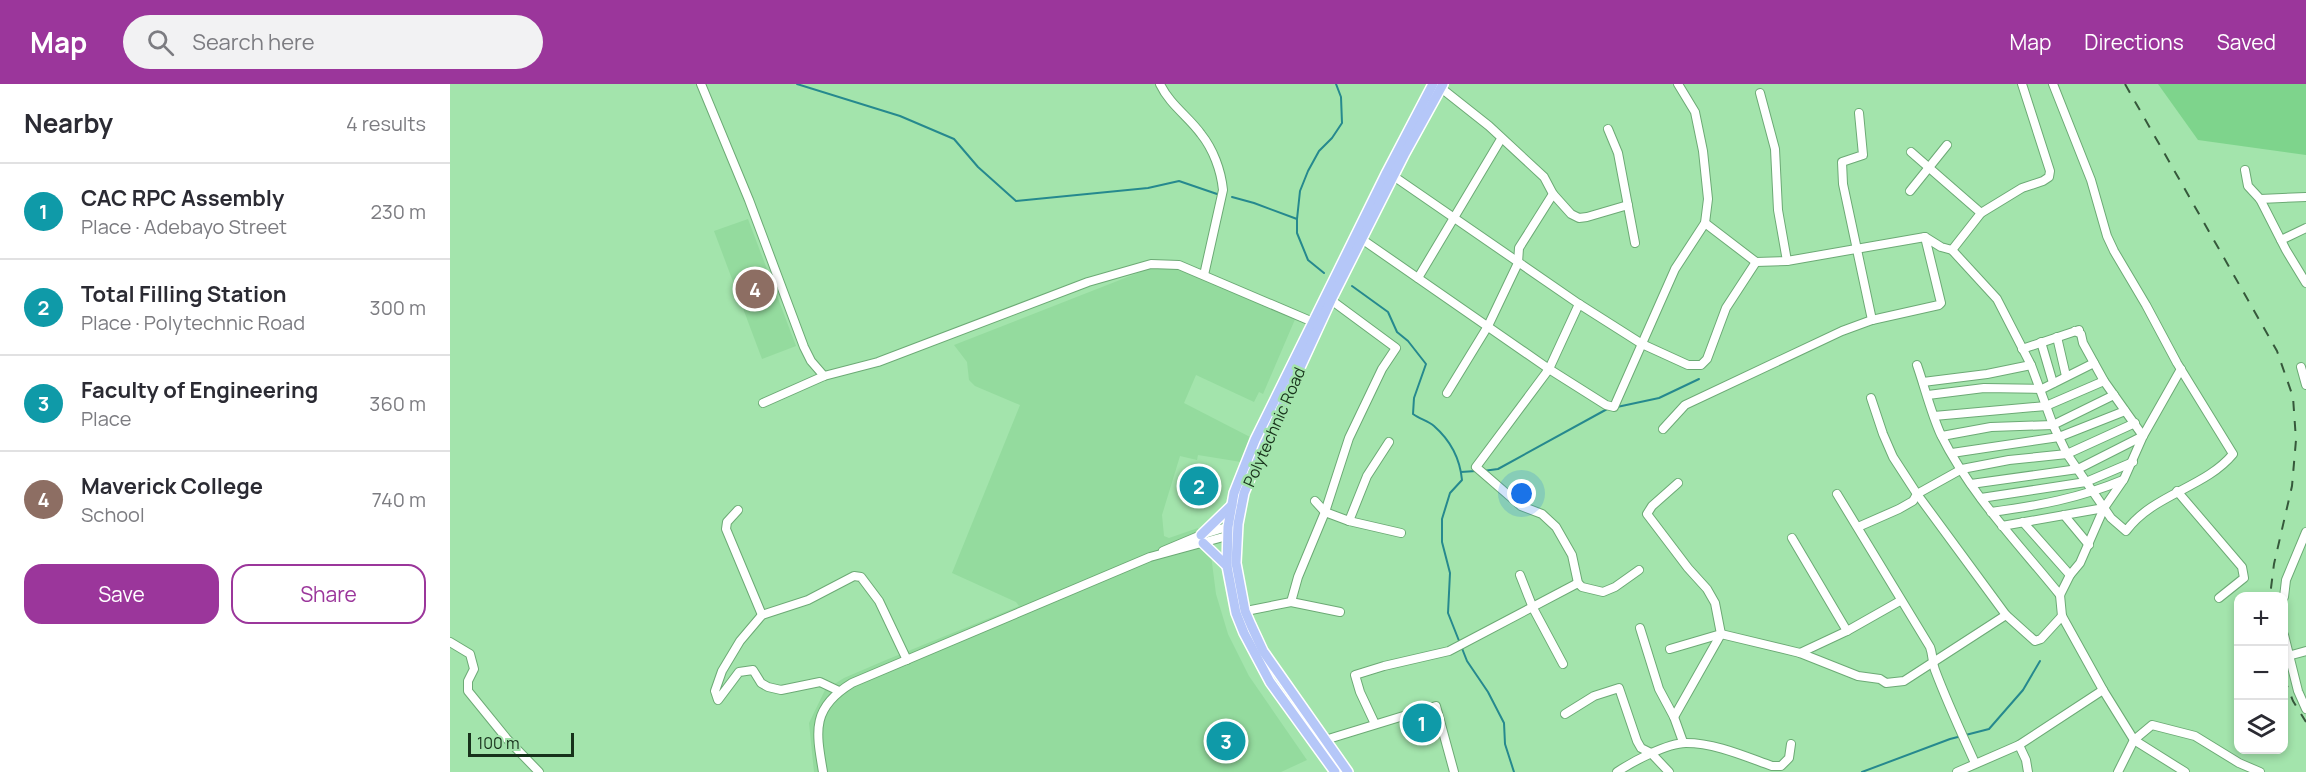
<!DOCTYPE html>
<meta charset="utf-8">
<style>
:root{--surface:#fff;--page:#f2f2f3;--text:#2b2b33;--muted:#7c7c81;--line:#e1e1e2;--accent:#9b369b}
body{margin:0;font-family:Manrope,sans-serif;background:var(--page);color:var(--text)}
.controls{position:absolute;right:18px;bottom:18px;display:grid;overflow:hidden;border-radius:12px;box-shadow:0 3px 9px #0003}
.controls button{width:54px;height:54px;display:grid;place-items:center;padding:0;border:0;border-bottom:2px solid var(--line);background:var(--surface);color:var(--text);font:30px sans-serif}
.scale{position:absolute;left:18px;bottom:15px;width:106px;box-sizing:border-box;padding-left:6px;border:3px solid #17311b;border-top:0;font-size:16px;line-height:21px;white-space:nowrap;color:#17311b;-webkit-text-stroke:4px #a3e4ac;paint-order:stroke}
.you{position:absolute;left:1072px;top:410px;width:21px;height:21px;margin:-15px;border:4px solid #fff;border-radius:50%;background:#1a73e8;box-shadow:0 0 0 9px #1a73e833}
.badge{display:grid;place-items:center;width:39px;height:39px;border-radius:50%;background:var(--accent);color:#fff;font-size:20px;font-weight:700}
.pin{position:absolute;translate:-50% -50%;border:3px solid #fff;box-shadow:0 2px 6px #0006}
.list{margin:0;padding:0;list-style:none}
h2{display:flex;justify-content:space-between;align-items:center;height:78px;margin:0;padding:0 24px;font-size:26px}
h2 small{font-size:20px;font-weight:400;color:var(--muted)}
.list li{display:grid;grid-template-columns:39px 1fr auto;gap:18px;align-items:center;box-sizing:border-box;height:96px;padding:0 24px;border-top:2px solid var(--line)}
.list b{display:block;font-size:22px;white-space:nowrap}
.list p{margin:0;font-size:20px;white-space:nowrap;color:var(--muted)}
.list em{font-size:20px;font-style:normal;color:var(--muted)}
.actions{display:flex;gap:12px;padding:18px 24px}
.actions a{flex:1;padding:14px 0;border:2px solid var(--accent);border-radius:18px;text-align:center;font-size:21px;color:var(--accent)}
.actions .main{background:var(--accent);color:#fff}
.icon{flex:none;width:33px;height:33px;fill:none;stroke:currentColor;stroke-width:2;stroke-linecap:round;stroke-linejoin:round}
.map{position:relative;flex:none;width:1856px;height:688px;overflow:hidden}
header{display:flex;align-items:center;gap:36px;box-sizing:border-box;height:84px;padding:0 30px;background:var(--accent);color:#fff}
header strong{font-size:28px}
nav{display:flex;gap:33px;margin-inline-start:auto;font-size:21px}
.search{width:420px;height:54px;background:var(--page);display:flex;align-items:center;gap:15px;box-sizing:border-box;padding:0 21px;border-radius:33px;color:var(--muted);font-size:22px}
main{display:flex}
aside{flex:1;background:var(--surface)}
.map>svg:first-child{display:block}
.built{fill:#94db9e}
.green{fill:#7ed48c}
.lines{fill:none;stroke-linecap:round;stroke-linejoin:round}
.stream{stroke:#26898e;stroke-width:2}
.minor-casing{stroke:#6caa75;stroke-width:10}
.major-casing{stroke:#fff;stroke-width:12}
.minor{stroke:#fff;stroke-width:8}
.major{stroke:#b5c7f8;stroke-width:9}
.rail{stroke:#36583b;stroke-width:2;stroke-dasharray:10 10;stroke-linecap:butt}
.labels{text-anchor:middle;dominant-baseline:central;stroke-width:5;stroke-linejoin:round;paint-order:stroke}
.street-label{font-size:16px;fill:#17311b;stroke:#a3e4ac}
</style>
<header>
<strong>Map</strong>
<div class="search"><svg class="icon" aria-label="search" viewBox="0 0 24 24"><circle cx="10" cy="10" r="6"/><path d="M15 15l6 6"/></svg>Search here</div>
<nav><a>Map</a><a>Directions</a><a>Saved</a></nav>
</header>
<main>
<aside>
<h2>Nearby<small>4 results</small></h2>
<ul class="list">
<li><span class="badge" style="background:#0f9aa8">1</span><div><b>CAC RPC Assembly</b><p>Place · Adebayo Street</p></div><em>230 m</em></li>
<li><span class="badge" style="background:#0f9aa8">2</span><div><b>Total Filling Station</b><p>Place · Polytechnic Road</p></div><em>300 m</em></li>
<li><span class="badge" style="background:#0f9aa8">3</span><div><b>Faculty of Engineering</b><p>Place</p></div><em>360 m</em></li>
<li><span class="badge" style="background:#8d6e63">4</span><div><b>Maverick College</b><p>School</p></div><em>740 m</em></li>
</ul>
<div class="actions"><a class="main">Save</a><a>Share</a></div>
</aside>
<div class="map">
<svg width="1856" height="688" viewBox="0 0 1856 688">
<rect width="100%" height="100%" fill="#a3e4ac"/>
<g class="built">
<polygon points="298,135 346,262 312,275 264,147"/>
<polygon points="718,181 736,185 846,233 813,310 809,308 804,318 746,291 734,319 802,354 791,378 748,371 747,376 730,372 712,431 714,452 719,454 748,444 753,460 760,463 766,510 778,550 799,592 857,676 831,688 364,688 359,639 375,606 394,594 436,576 569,522 566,518 502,489 570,321 525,302 519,296 517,278 504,261 703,183"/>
</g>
<polygon class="green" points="1708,0 1856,0 1856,71 1748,56"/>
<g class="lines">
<g class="stream">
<polyline points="347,0 450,32 504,55 528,83 566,117 698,104 729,97 767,110"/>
<polyline points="782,113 804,119 847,135"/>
<polyline points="874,189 858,176 847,149 847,135 850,107 858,87 869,67 882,54 892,39 891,13 886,0"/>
<path d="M902 202 938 228 947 248 958 257 976 280 964 314 963 330C970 335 978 337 984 342 1000 356 1010 375 1012 396L1000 409 992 435V458L1000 489 998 529 1017 577 1038 608 1054 639 1055 660 1064 688"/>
<polyline points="1167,323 1209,314 1249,295"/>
<polyline points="1033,387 1048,385 1159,324"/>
<polyline points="1011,388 1026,387"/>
<polyline points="1412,688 1500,655 1539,645 1573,606 1590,577"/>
</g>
<defs>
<g id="minor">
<polyline points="251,0 299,116 354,263 361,277 374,292"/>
<path d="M710 0C720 21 738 32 751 50 763 65 771 86 773 106L754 191"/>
<polyline points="991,4 1039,42 1094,93 1103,110 1121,130 1129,134 1137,133 1178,121"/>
<polyline points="1310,9 1325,65 1328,126 1337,177"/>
<polyline points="1409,29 1413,71 1392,78 1393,100 1422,236"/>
<polyline points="1158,45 1168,69 1185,159"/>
<polyline points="1461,68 1531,129"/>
<polyline points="1795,86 1798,102 1810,115 1836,166 1856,199"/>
<polyline points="939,89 1129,220 1192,260 1238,281 1251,281 1257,275 1276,224 1306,178"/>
<polyline points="1460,107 1497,61"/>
<polyline points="1810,115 1856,113"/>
<path d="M1255 139 1306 178 1337 177 1475 153 1491 163 1502 166 1547 215 1581 281 1603 341 1617 370 1661 434 1676 447C1703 410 1755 404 1783 370L1727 279 1696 221 1664 167 1657 152 1641 96 1603 0"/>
<polyline points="913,156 1099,285 1156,321 1164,323 1225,185 1255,139 1258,115 1253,67 1245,28 1228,0"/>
<polyline points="1831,156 1856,144"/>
<polyline points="1502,166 1531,129 1572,104 1593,97 1599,93 1600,87 1572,0"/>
<polyline points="968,194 1051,55"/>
<polyline points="1129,220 1099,285 1026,383 1071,422 1092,430 1106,443 1122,471 1128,499 1132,503 1153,508 1165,503 1189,486"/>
<polyline points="1607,253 1616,292"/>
<polyline points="1591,258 1603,299"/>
<polyline points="1572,265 1629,246"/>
<path d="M1467 281C1475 304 1481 329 1491 351 1521 411 1568 459 1610 511"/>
<polyline points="1851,283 1856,301"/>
<polyline points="1731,285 1693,352 1674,395 1654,424 1630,479 1620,491 1610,511 1612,532 1653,606 1684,656 1735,688"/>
<polyline points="1473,298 1537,290 1581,281"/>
<polyline points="997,309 1038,242 1068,179 1069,164 1103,110"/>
<polyline points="1478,311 1534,304 1592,305 1644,279"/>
<polyline points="1421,314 1433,350 1443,373 1467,410 1556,531 1585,557 1591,555 1612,532"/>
<polyline points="313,319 374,292 428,278 638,198 701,180 729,181 863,238"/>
<polyline points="1484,332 1596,322 1654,297"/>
<polyline points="1213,345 1235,321 1392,247 1422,236 1489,221 1491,219 1475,153"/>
<polyline points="1492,352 1541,343 1603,341 1664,311"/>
<polyline points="1502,369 1609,353 1675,327"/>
<polyline points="1521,400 1628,385 1693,352 1654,297 1633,259 1631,250 1625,247"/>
<polyline points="1727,407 1792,483 1794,494 1769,514"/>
<path d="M1387 410 1480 563C1483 571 1482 578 1485 586 1497 618 1511 648 1525 679"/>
<polyline points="1531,414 1636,398 1683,378"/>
<polyline points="865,417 875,428 899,437 951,449"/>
<polyline points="288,426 277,438 276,445 312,531"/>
<path d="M1541 428C1587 422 1630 414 1673 396"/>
<polyline points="1614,431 1639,461"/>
<polyline points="899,437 917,392 939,358"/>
<polyline points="1573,438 1620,491"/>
<polyline points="1552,442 1654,424"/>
<polyline points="1408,443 1449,425 1463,417 1467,410 1512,385 1559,376 1617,370 1685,339"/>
<polyline points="1342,454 1397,547"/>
<polyline points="713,467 751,451 783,441"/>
<polyline points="1070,491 1083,524 1113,580"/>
<polyline points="1834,513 1836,496 1856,448"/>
<polyline points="841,518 848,493 875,428 899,354 932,285 946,264 881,216"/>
<polyline points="791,528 841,518 890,528"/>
<polyline points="1190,544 1209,605 1224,633 1233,658"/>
<polyline points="1834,551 1848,607 1856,625"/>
<polyline points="0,558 20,570 24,585 18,597 18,607 57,655 89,688"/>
<polyline points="1220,565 1271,550 1350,569 1408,592 1430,595 1436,599 1454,597 1556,531"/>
<polyline points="1350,569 1397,547 1450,517"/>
<polyline points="1838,572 1856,567"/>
<polyline points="389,607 370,598 331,606 318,603 311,599 303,586 289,588 268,616 265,607 272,587 290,557 312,531 358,516 404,492 411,493 429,517 457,576"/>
<polyline points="1115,630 1144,612 1169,604 1187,657 1191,664 1201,669 1219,688"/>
<polyline points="1224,633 1271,550 1265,519 1257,505 1238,484 1197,430 1202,422 1228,399"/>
<polyline points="925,640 910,608 905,591 934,582 999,567 1128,499"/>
<polyline points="875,656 986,622 1004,688"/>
<polyline points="1569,661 1576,676 1578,688"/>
<path d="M373 688C366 647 361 624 402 599L700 473 788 449"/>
<path d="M1167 688C1182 678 1217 659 1236 659 1265 659 1294 672 1322 682H1331L1339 674 1341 660"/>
<polyline points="1507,688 1569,661 1653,606"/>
<polyline points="1668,688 1684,656 1702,641 1745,652 1789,679 1810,688"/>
</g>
<g id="major">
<polyline points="751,451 782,421"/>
<polyline points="753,459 777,482"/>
<polyline points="885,688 820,598 794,549 786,529 777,482 778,443 784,409 805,356 937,88 983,0"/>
<polyline points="898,688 813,567 801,541 795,527 786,479 788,440 794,409 813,364 881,216 955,69 993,0"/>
</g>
</defs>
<use href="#minor" class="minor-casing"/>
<use href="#major" class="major-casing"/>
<use href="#minor" class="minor"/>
<use href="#major" class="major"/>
<g class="rail">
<polyline points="1675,0 1827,267 1843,313 1846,356 1842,402 1824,480 1820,512"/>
<polyline points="1834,594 1843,617 1856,638"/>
</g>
</g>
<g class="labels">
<g class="street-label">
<text transform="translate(824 343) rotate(-66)">Polytechnic Road</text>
</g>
</g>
</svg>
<div class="controls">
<button>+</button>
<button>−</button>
<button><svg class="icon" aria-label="layers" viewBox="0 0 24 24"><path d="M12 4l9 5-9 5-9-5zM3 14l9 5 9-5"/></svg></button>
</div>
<div class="scale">100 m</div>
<div class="you"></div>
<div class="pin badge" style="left:972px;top:639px;background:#0f9aa8">1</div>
<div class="pin badge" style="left:749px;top:402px;background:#0f9aa8">2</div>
<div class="pin badge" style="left:776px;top:657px;background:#0f9aa8">3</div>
<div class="pin badge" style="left:305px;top:205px;background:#8d6e63">4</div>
</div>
</main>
